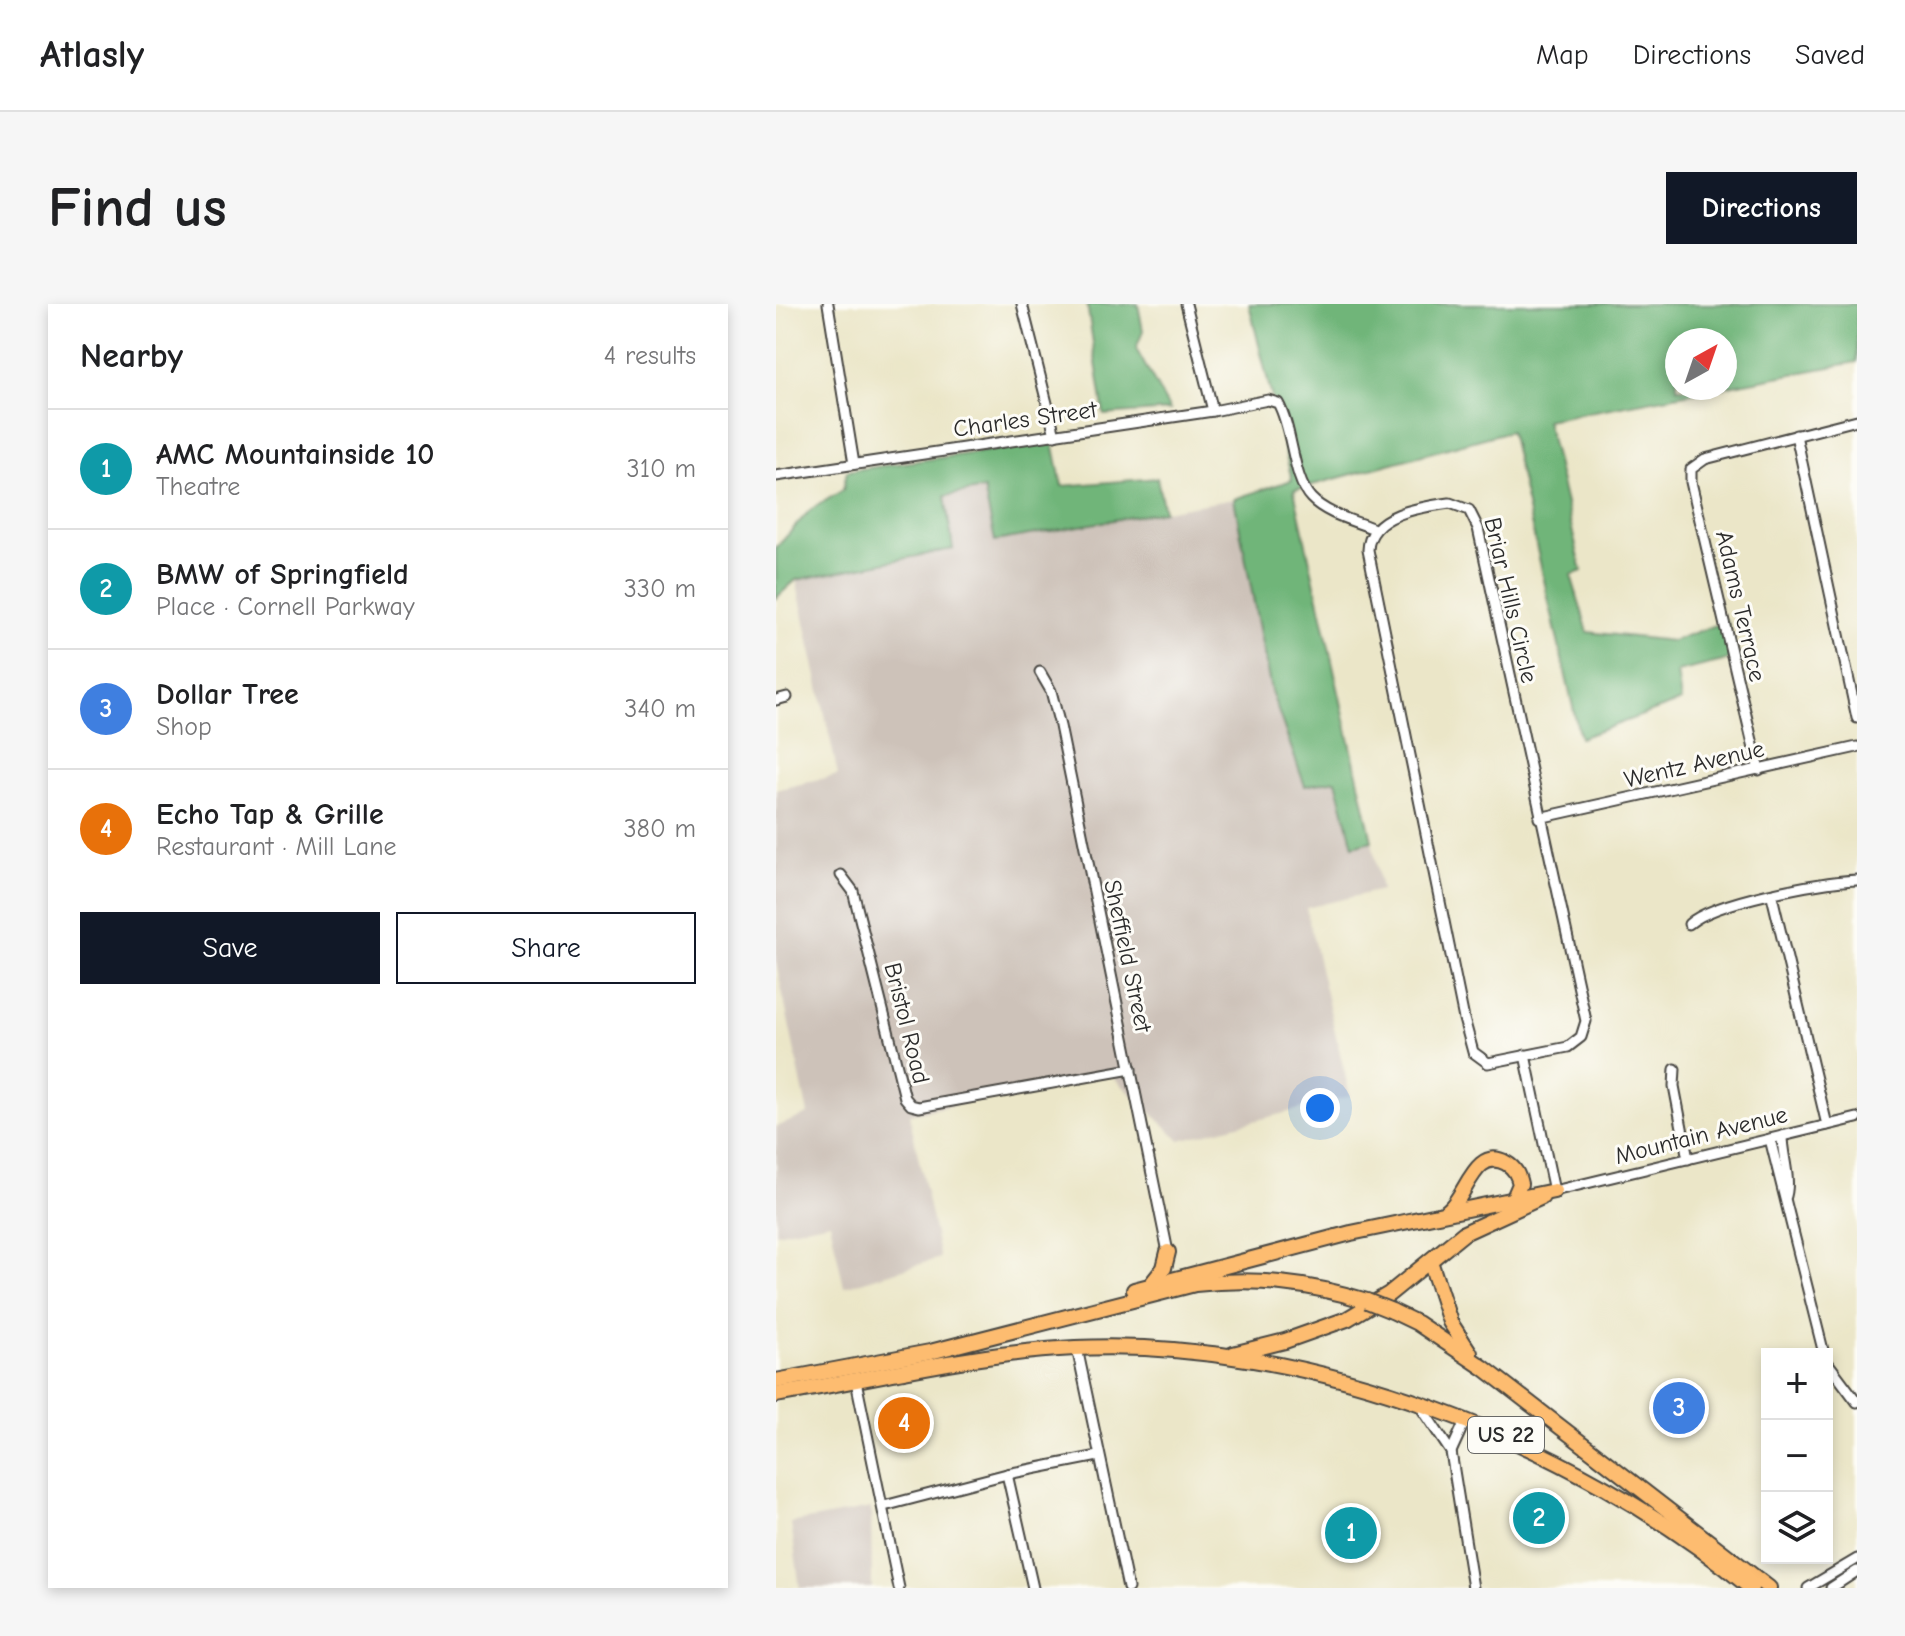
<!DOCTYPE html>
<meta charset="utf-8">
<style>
:root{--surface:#fff;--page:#f6f6f6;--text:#202124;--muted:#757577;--line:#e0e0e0;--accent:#111827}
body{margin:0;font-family:"Comic Neue",sans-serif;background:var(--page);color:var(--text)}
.controls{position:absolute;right:24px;bottom:24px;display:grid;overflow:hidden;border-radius:0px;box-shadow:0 4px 12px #0003}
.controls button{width:72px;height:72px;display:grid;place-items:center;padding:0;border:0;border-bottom:2px solid var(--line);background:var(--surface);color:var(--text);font:40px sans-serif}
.compass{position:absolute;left:889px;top:24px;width:72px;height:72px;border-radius:50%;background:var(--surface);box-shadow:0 4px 12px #0003;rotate:40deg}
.you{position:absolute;left:544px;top:804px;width:28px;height:28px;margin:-20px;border:6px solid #fff;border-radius:50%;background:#1a73e8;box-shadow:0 0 0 12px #1a73e833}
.badge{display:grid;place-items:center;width:52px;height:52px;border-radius:50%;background:var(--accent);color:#fff;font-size:26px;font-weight:700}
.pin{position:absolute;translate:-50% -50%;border:4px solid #fff;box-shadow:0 2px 8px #0006}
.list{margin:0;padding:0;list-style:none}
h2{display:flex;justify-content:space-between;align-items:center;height:104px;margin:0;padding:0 32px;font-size:34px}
h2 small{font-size:26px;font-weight:400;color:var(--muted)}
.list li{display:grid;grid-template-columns:52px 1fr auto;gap:24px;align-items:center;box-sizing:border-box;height:120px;padding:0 32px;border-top:2px solid var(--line)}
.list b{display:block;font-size:30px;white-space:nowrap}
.list p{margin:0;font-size:26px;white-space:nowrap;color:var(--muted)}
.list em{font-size:26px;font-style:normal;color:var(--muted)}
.actions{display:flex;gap:16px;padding:24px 32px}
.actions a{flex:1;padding:18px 0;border:2px solid var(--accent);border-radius:0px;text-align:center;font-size:28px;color:var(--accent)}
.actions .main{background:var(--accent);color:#fff}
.icon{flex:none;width:44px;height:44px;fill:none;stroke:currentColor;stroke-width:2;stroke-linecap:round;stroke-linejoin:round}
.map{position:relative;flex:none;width:1081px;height:1284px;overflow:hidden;border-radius:0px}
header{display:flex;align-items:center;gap:48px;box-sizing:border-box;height:112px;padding:0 40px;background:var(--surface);border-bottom:2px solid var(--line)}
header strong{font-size:38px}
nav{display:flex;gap:44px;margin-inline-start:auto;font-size:28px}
.intro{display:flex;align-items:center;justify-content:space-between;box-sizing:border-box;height:192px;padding:0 48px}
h1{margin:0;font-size:56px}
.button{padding:20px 36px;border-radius:0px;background:var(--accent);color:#fff;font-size:28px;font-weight:700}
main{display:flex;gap:48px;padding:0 48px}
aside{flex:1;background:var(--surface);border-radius:0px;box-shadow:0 4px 12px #0003}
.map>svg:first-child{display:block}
.industrial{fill:#cdc2b9}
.forest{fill:#70b579;stroke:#4e7052;stroke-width:2;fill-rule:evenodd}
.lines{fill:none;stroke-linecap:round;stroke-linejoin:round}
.minor-casing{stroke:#484743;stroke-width:13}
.highway-casing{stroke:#484743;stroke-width:18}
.minor{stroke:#fff;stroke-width:9}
.highway{stroke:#fdbc70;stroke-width:14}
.highway-bridge-casing{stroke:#484743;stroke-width:18;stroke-linecap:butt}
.highway-bridge{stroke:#fdbc70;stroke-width:14}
.labels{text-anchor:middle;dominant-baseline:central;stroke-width:6;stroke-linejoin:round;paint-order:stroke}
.shield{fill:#fdfcf7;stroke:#6a6a68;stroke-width:2}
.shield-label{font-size:22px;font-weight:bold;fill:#2b2b2b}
.street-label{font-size:24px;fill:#2b2b2b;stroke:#fdfcf7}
</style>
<header>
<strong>Atlasly</strong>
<nav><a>Map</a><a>Directions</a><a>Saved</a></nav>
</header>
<div class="intro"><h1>Find us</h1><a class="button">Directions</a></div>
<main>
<aside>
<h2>Nearby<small>4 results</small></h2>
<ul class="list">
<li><span class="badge" style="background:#0f9aa8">1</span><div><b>AMC Mountainside 10</b><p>Theatre</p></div><em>310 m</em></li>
<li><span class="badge" style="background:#0f9aa8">2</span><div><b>BMW of Springfield</b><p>Place · Cornell Parkway</p></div><em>330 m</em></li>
<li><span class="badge" style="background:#3f7fe0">3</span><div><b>Dollar Tree</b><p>Shop</p></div><em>340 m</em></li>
<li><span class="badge" style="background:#e8710a">4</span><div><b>Echo Tap &amp; Grille</b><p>Restaurant · Mill Lane</p></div><em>380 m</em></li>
</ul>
<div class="actions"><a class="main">Save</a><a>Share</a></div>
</aside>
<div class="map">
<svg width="1081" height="1284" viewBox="0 0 1081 1284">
<rect width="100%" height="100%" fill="#fdfcf7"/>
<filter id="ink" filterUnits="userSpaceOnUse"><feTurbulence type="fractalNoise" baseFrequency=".0125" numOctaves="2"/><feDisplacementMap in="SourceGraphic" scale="16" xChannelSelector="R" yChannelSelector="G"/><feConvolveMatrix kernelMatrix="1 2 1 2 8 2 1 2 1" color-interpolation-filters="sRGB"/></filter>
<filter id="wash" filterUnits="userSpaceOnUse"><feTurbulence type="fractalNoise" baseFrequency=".006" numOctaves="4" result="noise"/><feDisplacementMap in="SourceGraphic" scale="32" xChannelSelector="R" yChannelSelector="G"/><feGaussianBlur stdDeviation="1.8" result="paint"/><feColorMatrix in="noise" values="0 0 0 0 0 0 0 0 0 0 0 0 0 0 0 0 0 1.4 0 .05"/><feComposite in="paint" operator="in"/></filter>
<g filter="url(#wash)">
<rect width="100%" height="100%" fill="#ebe6c8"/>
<g class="industrial">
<polygon points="208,185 220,236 458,195 495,387 529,482 560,476 577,541 596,537 605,586 530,604 574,792 404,836 334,770 133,810 164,954 68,983 54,918 0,929 0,823 32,810 0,658 0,486 62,471 20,276 177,245 169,192"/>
<polygon points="95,1204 96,1284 24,1284 15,1219"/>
</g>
<g class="forest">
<polygon points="311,0 362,0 367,27 360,45 394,106 328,111"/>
<path d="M473 0H1081V58L770 116 806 267 795 271 812 328 896 337 951 317 960 354 901 368 905 397 804 434 734 127 518 186 596 537 577 542 560 476 529 482 495 387 458 195 516 176ZM901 36H949V84H901Z"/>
<polygon points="277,138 286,182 381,174 388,207 219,237 208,185 169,192 177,245 20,276 0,294 0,244 34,206 67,186 71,167"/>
</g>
</g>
<g filter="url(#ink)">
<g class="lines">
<defs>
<g id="minor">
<polyline points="52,0 78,160"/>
<polyline points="246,0 279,131"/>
<polyline points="410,0 437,107"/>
<polyline points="1020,131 1081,414"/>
<path d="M0 172 437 107 492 96 502 99C517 125 516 174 535 194 550 210 579 217 598 225"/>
<path d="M674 199 693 206 702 224 810 717 805 733 792 743 712 759 697 748 688 715 592 246C593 210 645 203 674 199Z"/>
<polyline points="264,368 275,387 284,422 392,948"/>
<polyline points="0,396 11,393"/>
<polyline points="983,466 915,178 915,165 929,155 1081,116"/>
<polyline points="763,514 1081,443"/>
<polyline points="65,571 77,587 129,794 135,801 143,803 355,765"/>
<polyline points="996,592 1051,821"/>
<path d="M913 620C939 597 1043 578 1081 576"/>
<polyline points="749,751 778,887 1081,814"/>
<polyline points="899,765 898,782 912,855"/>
<path d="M1006 832C1006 851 1015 874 1010 892"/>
<polyline points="994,835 1048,1050"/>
<polyline points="301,1044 352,1284"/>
<polyline points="1051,1058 1081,1098"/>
<polyline points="80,1077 123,1284"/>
<polyline points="642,1099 675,1148 697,1284"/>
<polyline points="675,1148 690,1115"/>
<polyline points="231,1170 257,1284"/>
<polyline points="108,1202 231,1170 322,1152"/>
<polyline points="1032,1284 1081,1255"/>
<polyline points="1055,1284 1081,1267"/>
</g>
<g id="highway">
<path d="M670 908C690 896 698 841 730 859 739 864 742 871 744 880L737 896"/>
<polyline points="654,957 674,1018 694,1049"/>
<polyline points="377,978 388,964 392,948"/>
<polyline points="358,986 575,929 778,887"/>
<polyline points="616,1007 641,1019 708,1064 993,1284"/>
<polyline points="457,1050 509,1037 571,1015 613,990 688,929 766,893"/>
<path d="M0 1077 154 1048 419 980C479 973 533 979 591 997"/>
<path d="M0 1091C99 1074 199 1049 299 1044 532 1033 796 1136 975 1284"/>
</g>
</defs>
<use href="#minor" class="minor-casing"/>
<use href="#highway" class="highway-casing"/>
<use href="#minor" class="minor"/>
<use href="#highway" class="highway"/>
<defs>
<polyline id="highway-bridge" points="591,997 616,1007"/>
</defs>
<use href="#highway-bridge" class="highway-bridge-casing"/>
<use href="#highway-bridge" class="highway-bridge"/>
</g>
</g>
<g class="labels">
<rect class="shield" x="692" y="1113" width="76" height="36" rx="6"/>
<g class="shield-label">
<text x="730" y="1131">US 22</text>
</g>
<g class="street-label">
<text transform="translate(249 115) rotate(-8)">Charles Street</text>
<text transform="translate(735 296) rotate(77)">Briar Hills Circle</text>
<text transform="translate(965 302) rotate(77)">Adams Terrace</text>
<text transform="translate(918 460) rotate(-13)">Wentz Avenue</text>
<text transform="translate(352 652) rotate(78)">Sheffield Street</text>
<text transform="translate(131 719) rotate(76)">Bristol Road</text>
<text transform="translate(925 831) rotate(-14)">Mountain Avenue</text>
</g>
</g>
</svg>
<div class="controls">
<button>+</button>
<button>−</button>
<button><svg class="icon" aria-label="layers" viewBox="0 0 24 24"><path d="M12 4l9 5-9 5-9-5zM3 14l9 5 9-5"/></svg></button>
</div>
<svg class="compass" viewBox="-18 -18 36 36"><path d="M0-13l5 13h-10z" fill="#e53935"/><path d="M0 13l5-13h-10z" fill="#757577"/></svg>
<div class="you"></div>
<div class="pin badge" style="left:575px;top:1229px;background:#0f9aa8">1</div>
<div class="pin badge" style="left:763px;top:1214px;background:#0f9aa8">2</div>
<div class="pin badge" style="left:903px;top:1104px;background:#3f7fe0">3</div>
<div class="pin badge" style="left:128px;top:1119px;background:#e8710a">4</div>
</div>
</main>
